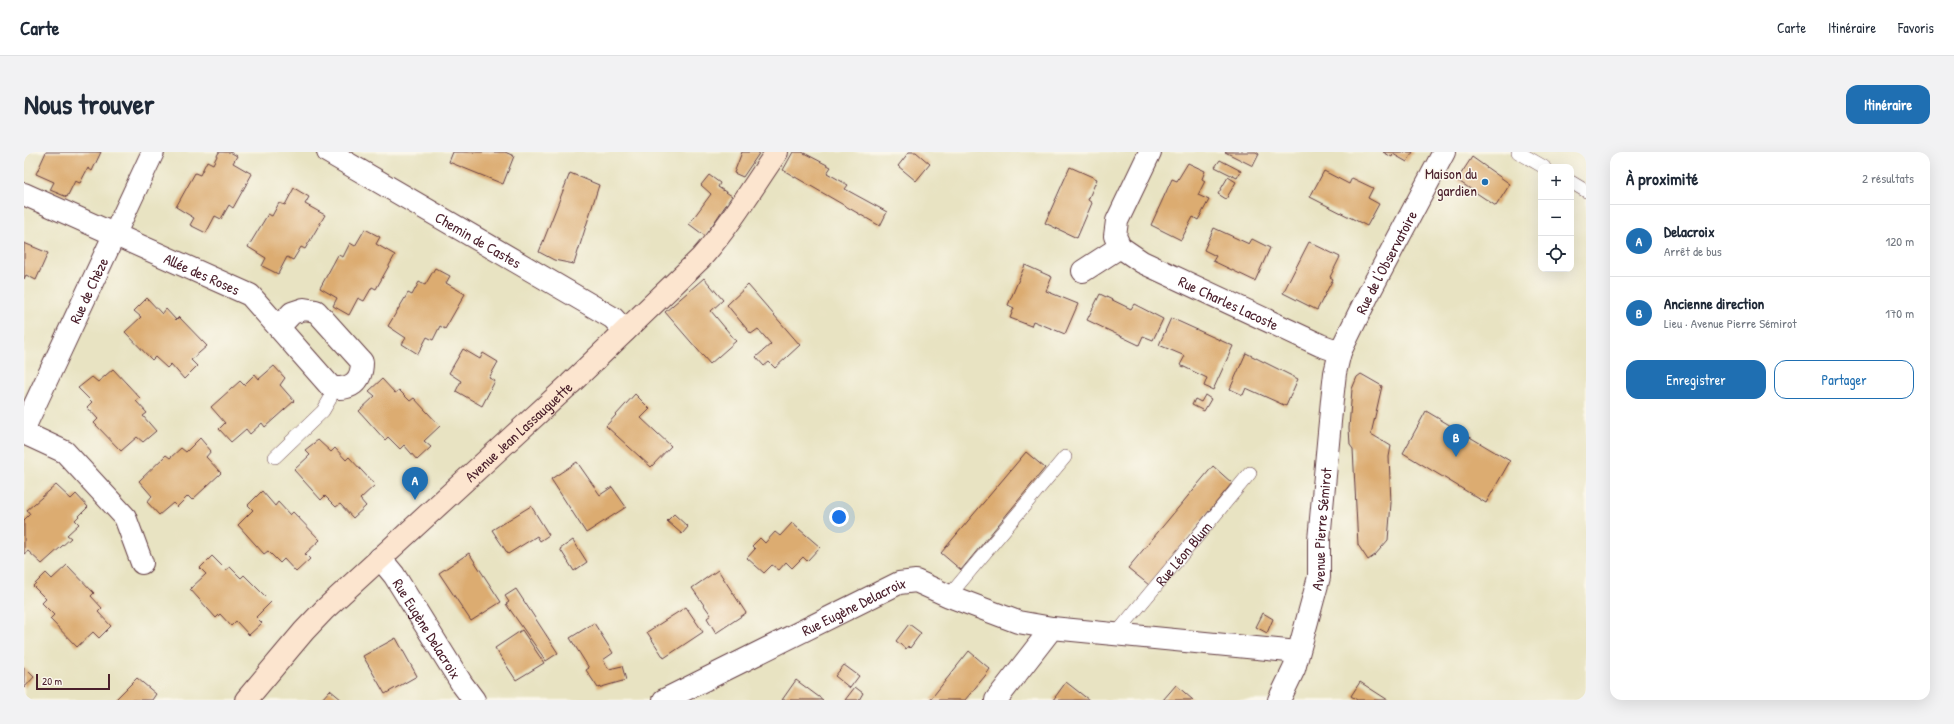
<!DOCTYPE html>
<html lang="fr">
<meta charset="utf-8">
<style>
:root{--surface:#fff;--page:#f2f2f3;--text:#1f2937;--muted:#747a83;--line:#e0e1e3;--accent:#1f6fb2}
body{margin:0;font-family:"Patrick Hand",sans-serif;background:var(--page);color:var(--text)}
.controls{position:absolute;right:12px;top:12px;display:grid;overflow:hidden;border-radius:8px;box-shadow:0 4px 16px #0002}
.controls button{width:36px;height:36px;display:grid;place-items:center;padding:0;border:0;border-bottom:1px solid var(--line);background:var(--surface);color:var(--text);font:20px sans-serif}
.scale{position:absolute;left:12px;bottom:10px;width:74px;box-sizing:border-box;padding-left:4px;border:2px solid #4a1f2b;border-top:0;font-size:11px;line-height:14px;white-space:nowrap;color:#4a1f2b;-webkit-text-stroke:3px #fbf7ec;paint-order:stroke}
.you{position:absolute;left:815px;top:365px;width:14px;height:14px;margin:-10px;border:3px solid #fff;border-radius:50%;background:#1a73e8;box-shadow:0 0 0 6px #1a73e833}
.badge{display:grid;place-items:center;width:26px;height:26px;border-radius:50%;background:var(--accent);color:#fff;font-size:13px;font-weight:700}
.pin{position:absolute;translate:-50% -33px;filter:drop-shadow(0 1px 2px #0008)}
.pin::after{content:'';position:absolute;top:21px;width:14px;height:12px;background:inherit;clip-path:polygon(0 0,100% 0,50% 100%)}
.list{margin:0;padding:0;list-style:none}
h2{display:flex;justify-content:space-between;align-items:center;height:52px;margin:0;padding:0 16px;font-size:17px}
h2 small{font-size:13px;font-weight:400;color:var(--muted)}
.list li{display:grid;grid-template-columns:26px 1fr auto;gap:12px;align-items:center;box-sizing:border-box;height:72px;padding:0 16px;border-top:1px solid var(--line)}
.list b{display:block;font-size:15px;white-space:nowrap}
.list p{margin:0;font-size:13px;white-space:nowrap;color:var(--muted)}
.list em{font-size:13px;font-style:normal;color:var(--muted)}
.actions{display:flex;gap:8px;padding:12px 16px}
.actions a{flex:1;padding:9px 0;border:1px solid var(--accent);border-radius:12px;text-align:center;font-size:14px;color:var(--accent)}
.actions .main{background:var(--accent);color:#fff}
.icon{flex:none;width:22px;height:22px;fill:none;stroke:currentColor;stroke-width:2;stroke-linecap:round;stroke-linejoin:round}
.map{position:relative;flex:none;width:1562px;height:548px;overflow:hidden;border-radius:12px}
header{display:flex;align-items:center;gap:24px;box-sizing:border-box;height:56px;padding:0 20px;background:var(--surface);border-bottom:1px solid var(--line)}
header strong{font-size:19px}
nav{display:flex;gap:22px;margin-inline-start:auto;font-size:14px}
.intro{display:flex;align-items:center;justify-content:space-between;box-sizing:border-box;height:96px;padding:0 24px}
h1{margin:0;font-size:28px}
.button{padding:10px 18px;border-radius:12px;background:var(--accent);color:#fff;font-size:14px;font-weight:700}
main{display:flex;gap:24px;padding:0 24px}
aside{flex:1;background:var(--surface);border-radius:12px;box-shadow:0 4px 16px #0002}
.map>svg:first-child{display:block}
.building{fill:#dcac71}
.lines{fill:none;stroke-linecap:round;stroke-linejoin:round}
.lane-casing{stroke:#623c42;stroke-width:14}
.street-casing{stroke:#623c42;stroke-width:24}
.secondary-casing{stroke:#623c42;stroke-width:24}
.lane{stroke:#fff;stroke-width:13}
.street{stroke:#fff;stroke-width:22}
.secondary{stroke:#fce5cf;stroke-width:22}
.poi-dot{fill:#1f6fb2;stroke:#fbf7ec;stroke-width:1.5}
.labels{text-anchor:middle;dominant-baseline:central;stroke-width:3;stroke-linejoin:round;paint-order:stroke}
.poi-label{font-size:15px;fill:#4a1f2b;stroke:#fbf7ec;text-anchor:end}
.street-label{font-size:15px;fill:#4a1f2b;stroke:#fbf7ec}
</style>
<header>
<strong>Carte</strong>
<nav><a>Carte</a><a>Itinéraire</a><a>Favoris</a></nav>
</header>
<div class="intro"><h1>Nous trouver</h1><a class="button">Itinéraire</a></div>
<main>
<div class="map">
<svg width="1562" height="548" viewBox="0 0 1562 548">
<rect width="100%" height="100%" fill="#fbf7ec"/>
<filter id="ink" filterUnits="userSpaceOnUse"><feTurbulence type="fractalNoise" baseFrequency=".025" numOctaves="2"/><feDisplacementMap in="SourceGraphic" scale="8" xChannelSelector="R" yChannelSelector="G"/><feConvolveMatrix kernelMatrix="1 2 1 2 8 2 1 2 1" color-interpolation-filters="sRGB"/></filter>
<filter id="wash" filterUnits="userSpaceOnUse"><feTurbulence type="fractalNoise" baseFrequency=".012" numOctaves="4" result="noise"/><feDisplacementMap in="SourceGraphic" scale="16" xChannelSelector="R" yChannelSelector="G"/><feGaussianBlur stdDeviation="0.9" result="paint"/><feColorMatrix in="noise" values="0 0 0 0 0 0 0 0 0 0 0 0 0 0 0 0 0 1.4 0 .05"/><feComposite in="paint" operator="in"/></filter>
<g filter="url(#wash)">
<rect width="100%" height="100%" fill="#e8e3c2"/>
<g id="blocks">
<g class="building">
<polygon points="22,0 77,0 68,19 64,16 56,31 51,29 43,45 26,38 30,30 12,22"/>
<polygon points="195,0 206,0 213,4 209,11 228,22 209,56 205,53 197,67 191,64 182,81 166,73 170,66 152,55 171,21 176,23 183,9 189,12"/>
<polygon points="429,0 481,0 490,4 479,32 425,10"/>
<polygon points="718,0 736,0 719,25 710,21"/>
<polygon points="769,0 778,0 807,15 803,21 824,33 821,37 863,60 856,74 759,18"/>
<polygon points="885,0 892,0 906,12 892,29 874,14"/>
<polygon points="1201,0 1232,0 1235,2 1229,14"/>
<polygon points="1359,0 1389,0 1383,10 1369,2 1368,5"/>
<polygon points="1448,5 1486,32 1472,54 1433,28"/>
<polygon points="1196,8 1217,19 1213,26 1191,15"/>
<polygon points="1164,11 1181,19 1178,27 1181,29 1174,43 1185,48 1174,68 1169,65 1157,88 1127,73 1148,27 1153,29"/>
<polygon points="1046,15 1073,27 1064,48 1068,51 1053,86 1021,71"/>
<polygon points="1300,19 1325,32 1328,26 1349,36 1344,46 1355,52 1343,74 1286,45"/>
<polygon points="546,21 575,33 550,112 530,108 515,100"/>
<polygon points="685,23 696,31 694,35 708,44 681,84 665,72 687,42 677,33"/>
<polygon points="1204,25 1212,30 1202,47 1194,42"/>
<polygon points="270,36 285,45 281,52 301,63 281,97 277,95 269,108 263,105 254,122 238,114 242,106 224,95 244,62 248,64 255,51 261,53"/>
<polygon points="1190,76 1225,92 1228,87 1246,96 1231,129 1189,109 1192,104 1180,98"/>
<polygon points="341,77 356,85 352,92 371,103 352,137 348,135 340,149 334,146 325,163 309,154 313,146 296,136 314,103 319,105 326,91 331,94"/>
<polygon points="1285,90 1316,105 1306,125 1309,127 1293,158 1259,141"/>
<polygon points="0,91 24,101 12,128 2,123 0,127"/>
<polygon points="1001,113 1028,125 1022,139 1054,152 1041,182 1009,169 1007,174 986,166 990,156 984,153"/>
<polygon points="411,116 426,124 422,131 441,142 421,177 416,174 409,188 403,185 394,202 378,192 382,186 364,174 384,141 388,143 395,130 401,133"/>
<polygon points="680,126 699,148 687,159 712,189 686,212 641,160"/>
<polygon points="724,133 776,193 751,216 745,210 740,214 732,205 747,192 734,177 727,182 703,153"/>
<polygon points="1076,142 1107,157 1110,152 1139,167 1129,188 1119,184 1115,193 1063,168"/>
<polygon points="123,146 138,162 142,157 152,168 155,165 183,194 167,208 173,214 160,227 147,212 143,216 131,205 128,208 101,180 117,165 110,159"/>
<polygon points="1147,166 1209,194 1189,238 1180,234 1183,226 1156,213 1161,204 1135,193"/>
<polygon points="439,197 456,207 459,201 474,210 465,226 471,229 458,254 432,239 437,229 425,221"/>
<polygon points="1222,201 1274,227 1262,254 1222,236 1219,243 1206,237"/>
<polygon points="250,214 261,226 256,233 270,249 241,275 238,271 226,282 222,277 207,290 195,277 201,271 187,255 216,229 220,233 231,222 235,227"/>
<polygon points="89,217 116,246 112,249 123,261 119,264 132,279 119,290 113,285 97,299 70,271 74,267 63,255 68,250 54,236 68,225 74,230"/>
<polygon points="1337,222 1358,234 1347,282 1367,294 1365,305 1367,351 1364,388 1351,403 1344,408 1334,393 1329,297 1326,293 1325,276 1328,237 1333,225"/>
<polygon points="358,227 371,241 375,238 386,249 390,246 416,274 400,289 407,295 393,308 380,293 376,297 364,285 361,288 335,259 351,244 345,239"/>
<polygon points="611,242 626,257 617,266 647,294 627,315 582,274"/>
<polygon points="1181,243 1187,247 1180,259 1168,253 1171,247 1177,250"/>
<polygon points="1402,259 1486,309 1462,351 1379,301"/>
<polygon points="176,286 187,299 182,305 197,321 168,348 164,344 153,355 149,351 135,363 123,350 128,344 115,329 142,303 146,306 157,296 162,300"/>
<polygon points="294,288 307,300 311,296 322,308 325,305 351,333 336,347 342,354 329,366 316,352 312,355 301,344 297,348 270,318 286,303 281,298"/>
<polygon points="1002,300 1021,316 937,418 917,401"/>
<polygon points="553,310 576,343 588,335 602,355 562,381 527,327"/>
<polygon points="1189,314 1208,331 1125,433 1104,416"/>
<polygon points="32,333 47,347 52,342 64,355 51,368 55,372 43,383 47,386 18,412 4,399 0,402 0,368 6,362 3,358"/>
<polygon points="238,339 251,354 254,350 266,363 269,360 296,388 281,402 286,407 272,420 260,407 256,411 244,399 240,402 214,373 229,358 224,353"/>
<polygon points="507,354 525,383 516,389 513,384 484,402 468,378"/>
<polygon points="650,362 664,375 658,382 643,369"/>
<polygon points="768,371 796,395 783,409 779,405 768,416 762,410 755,418 748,413 740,421 723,406 731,397 728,394 736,386 741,391 751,380 756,384"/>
<polygon points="549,388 563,410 550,419 536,397"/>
<polygon points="445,401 477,450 447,469 415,421"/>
<polygon points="188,404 202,418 206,415 217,426 220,423 247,450 232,465 238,471 225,483 212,469 207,474 196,462 192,466 166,437 182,422 176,416"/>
<polygon points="43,413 70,441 67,444 78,456 74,460 87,474 75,486 69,480 53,495 26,467 30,463 18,451 22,447 9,434 22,421 28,427"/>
<polygon points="694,418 722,461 692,481 683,466 687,463 668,436"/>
<polygon points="492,437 534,501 522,509 482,452 485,450 481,444"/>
<polygon points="662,455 679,480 640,506 623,480"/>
<polygon points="1239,461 1249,467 1243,481 1232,475"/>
<polygon points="570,471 589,501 579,508 585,517 598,514 602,528 574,536 562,518 565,516 546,486"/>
<polygon points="885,472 897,481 886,496 884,494 882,497 872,489"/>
<polygon points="498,478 520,511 492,528 471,496"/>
<polygon points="372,486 393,524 361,542 339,504"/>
<polygon points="945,499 966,517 961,524 941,548 906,548"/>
<polygon points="820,513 835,524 826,536 811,524"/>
<polygon points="0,515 10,525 0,536"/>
<polygon points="113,526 132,542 128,548 91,548"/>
<polygon points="772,528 799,548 758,548"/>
<polygon points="1042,530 1065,548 1029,548"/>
<polygon points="1336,530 1364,548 1333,548 1327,544"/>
<polygon points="1152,533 1169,548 1139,548"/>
<polygon points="831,535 839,541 835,548 821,548"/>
<polygon points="306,538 318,548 297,548"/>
</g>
</g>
</g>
<g filter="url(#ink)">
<use href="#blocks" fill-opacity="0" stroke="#623c42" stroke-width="1"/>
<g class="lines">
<defs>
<g id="lane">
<polyline points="1494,0 1520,15"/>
<polyline points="1547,30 1562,39"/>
<polyline points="251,305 299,259 306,247 307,235"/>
<polyline points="925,444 1041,305"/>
<path id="s1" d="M1092 482 1226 321"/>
</g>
<g id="street">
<path id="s2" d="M304 0 589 166 601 179"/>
<path id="s3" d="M1126 0 1093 69 1091 84 1096 95 1118 110 1296 193 1316 200"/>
<path id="s4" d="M0 42 226 143 307 235C326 239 338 230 338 210L292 159 280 157 268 161 255 175"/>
<polyline points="1059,119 1096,95"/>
<path id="s5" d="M0 276 129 0"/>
<polyline points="0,281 41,300 101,365 118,411"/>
<path id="s6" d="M356 406 370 423 438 532 450 548"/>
<path id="s7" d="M640 548 875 431 892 429 925 444 994 470 1028 476"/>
<polyline points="972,548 1028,476 1274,500"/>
<path id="s8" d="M1255 548 1270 517 1295 425V388L1308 248 1311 221 1316 200 1345 141 1420 0"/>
</g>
<g id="secondary">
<path id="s9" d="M222 548 280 479 300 458 546 232 677 106C706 73 728 36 753 0"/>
</g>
</defs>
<use href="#lane" class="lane-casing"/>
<use href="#street" class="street-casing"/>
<use href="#secondary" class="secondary-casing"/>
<use href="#lane" class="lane"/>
<use href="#street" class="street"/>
<use href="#secondary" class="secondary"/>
</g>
</g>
<circle class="poi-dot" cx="1461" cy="30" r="4"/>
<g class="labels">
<g class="poi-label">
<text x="1453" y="21">Maison du<tspan x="1453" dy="17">gardien</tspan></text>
</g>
<g class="street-label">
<text stroke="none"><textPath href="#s2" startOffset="174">Chemin de Castes</textPath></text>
<text stroke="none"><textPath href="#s8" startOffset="457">Rue de l'Observatoire</textPath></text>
<text stroke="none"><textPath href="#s4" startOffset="195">Allée des Roses</textPath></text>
<text stroke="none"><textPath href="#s5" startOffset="152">Rue de Chèze</textPath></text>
<text stroke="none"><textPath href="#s3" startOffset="226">Rue Charles Lacoste</textPath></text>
<text stroke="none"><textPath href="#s9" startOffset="383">Avenue Jean Lassauguette</textPath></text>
<text stroke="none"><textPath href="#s8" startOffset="178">Avenue Pierre Sémirot</textPath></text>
<text stroke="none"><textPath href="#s1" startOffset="105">Rue Léon Blum</textPath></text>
<text stroke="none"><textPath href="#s7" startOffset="212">Rue Eugène Delacroix</textPath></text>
<text stroke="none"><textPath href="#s6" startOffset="85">Rue Eugène Delacroix</textPath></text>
</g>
</g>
</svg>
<div class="controls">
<button>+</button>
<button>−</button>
<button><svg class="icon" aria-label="locate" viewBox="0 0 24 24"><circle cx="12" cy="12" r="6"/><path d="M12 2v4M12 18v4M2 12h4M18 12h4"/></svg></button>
</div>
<div class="scale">20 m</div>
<div class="you"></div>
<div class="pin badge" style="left:391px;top:348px">A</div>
<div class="pin badge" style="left:1432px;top:305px">B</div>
</div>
<aside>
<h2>À proximité<small>2 résultats</small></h2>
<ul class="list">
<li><span class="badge">A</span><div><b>Delacroix</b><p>Arrêt de bus</p></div><em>120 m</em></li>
<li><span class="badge">B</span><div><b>Ancienne direction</b><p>Lieu · Avenue Pierre Sémirot</p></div><em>170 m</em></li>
</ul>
<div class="actions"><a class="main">Enregistrer</a><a>Partager</a></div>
</aside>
</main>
